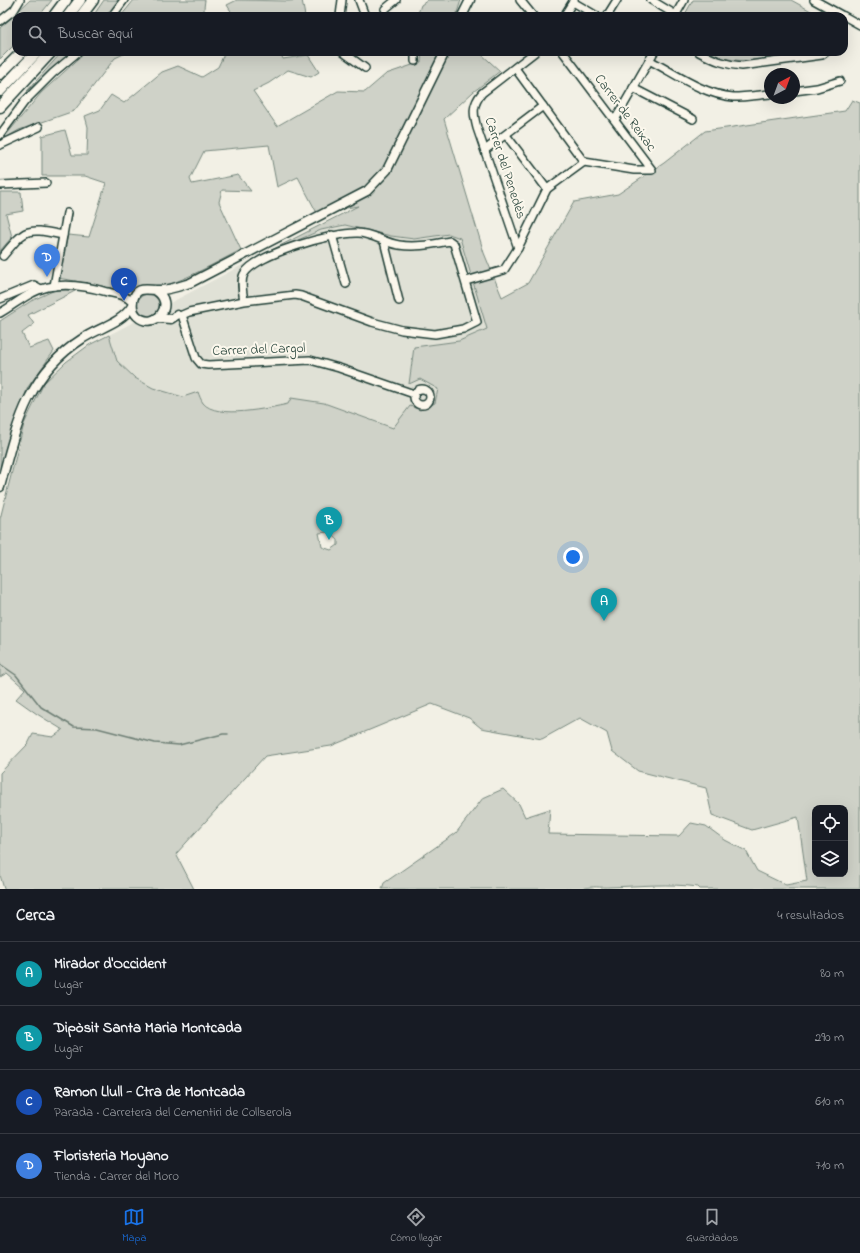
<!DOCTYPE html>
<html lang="es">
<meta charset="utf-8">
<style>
:root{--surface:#171b24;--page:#20242c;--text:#f1f3f6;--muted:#9ea1a6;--line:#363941;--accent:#1a73e8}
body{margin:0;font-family:"Indie Flower",sans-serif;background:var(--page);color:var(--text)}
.controls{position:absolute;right:12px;bottom:12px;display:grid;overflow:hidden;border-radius:8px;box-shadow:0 4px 16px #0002}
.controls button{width:36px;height:36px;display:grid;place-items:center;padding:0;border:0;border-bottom:1px solid var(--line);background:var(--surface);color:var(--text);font:20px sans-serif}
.compass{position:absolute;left:764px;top:68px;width:36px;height:36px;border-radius:50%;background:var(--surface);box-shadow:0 4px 16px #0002;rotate:41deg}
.you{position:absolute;left:573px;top:557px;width:14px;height:14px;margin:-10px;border:3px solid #fff;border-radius:50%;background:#1a73e8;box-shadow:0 0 0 6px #1a73e833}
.badge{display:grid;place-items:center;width:26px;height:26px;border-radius:50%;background:var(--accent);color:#fff;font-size:13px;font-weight:700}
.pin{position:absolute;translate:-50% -33px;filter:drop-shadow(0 1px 2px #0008)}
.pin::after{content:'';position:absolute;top:21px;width:14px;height:12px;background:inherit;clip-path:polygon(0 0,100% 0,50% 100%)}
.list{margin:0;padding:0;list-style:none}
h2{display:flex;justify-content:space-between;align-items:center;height:52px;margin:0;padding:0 16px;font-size:17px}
h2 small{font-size:13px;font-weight:400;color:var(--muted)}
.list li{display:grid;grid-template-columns:26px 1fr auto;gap:12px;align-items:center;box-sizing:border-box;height:64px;padding:0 16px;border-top:1px solid var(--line)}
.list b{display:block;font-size:15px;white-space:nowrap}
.list p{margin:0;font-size:13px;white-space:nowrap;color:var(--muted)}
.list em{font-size:13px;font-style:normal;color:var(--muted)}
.icon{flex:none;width:22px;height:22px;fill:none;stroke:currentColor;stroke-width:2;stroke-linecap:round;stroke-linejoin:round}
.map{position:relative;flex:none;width:860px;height:889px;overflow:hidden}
.search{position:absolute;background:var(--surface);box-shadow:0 4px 16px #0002;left:12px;right:12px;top:12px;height:44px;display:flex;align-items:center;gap:10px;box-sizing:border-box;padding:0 14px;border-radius:12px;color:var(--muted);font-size:15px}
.sheet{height:308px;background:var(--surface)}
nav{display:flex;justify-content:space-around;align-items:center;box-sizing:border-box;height:56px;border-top:1px solid var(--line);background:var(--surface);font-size:11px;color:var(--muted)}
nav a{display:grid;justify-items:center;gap:2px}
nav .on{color:var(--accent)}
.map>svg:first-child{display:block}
.built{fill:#e0e1d6}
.green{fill:#cfd2c8;stroke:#77887e;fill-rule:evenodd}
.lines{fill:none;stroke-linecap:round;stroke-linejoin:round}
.stream{stroke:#6e7f75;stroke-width:1.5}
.minor-casing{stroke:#1f3d34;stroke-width:10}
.major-casing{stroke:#1f3d34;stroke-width:11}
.highway-casing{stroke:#1f3d34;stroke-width:13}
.minor{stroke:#fbf7ec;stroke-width:7}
.major{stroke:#fbf7ec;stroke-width:8}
.highway{stroke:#fbf7ec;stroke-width:10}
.labels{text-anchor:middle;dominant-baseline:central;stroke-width:4;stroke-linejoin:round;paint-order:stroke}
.street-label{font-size:14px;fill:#1f3d34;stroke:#fbf7ec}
</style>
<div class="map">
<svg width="860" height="889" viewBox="0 0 860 889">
<rect width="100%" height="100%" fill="#f2f0e5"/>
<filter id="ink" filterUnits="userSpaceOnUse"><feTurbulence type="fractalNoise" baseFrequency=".025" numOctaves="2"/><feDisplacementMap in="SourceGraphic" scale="8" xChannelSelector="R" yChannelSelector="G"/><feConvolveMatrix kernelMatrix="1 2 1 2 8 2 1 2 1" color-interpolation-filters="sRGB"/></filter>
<g filter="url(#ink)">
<polygon class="built" points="345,225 391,236 414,239 449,234 460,238 487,329 459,341 414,347 409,383 420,379 438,389 435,403 420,410 410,406 394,428 324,403 288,404 265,410 218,412 204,404 153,388 135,378 117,361 109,335 252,260 321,230"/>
<g class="green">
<polygon points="30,0 52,0 39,16 16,16 16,43 0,59 0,28"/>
<polygon points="104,0 119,0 107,16 93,16"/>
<polygon points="134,0 205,0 203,16 121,16"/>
<polygon points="237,0 288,1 302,0 305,16 234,16 227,5"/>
<polygon points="428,0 461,0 456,16 417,16 421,5"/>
<polygon points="693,0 791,0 820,16 684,16"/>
<polygon points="62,52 73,52 27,91"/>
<polygon points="86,52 128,52 115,58 74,111 19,130 2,140 41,93"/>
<path d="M225 52H280L283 59 308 55 319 72 311 77 288 70 269 83 253 91 277 126 338 91 365 92 386 74 421 62 422 52H479L500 71 473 92 444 119 484 253 502 297 528 283 574 202 618 194 664 163 705 131 845 111 852 100 860 103V889H700L698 887C669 883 640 886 611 887 597 888 596 885 581 889H382L384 883 456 833 483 798 503 789 519 804 525 817 550 809 548 834 679 836 691 823 706 826 725 840 746 851 757 871 786 885 807 881 798 817 752 830 712 815 706 788 638 771 612 751 607 733 580 718 542 739 481 728 469 718 432 704 331 746 265 756 176 854 194 889H4L0 875V773L28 744 33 734 53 737 63 730 37 714 16 699 25 689 7 673 0 677V519L24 424 44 383 66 362 89 345 109 335 117 361 135 378 153 388 183 397 198 392C199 395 201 400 203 403 217 420 269 408 288 404L291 398 324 403 393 428 410 406 420 410 435 403 438 389 420 379 409 384 414 347 459 341 487 329 460 238 449 234 414 239 391 236 345 225 321 230 252 260 358 206 317 213 298 177 277 187 269 145 204 151 190 179 192 184 238 175 251 191 222 190 219 202 241 250C214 263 167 292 136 291 112 289 83 282 58 278L68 235 89 237 106 183 85 176H42V136L65 130 72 155H87L88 127 85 116 100 110 111 95 124 103 162 72 178 66 202 77 218 67ZM329 532 338 540V545L331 550 322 547 319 533ZM815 808H845V874H815Z"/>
<path d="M708 52H813C779 56 739 69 708 52Z"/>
<polygon points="0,192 21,192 23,211 6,214 12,237 0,251"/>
<polygon points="55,290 77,290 28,315 34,324 22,333 29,348 49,341 54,351 28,387 12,428 0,471 0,321 31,301"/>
<circle cx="148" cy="305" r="11"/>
</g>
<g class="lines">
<polyline class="stream" points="0,664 16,675 41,707 74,727 97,728 155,743 179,745 223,734 228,734"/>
<defs>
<g id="minor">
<polyline points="359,0 365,16"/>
<polyline points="520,0 533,16"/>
<polyline points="651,0 676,15"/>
<polyline points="814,0 843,16"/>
<polyline points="573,2 597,16"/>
<polyline points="385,9 396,0"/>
<polyline points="112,16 124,0"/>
<polyline points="340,16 342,0"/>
<polyline points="564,16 574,0"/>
<polyline points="607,16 617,0"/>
<polyline points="675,16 684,0"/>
<polyline points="844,16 860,25"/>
<polyline points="0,21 14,10 20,0"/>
<polyline points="343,52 365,68"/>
<polyline points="415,52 415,61"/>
<path d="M699 52C714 60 726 65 742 66L822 55 826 52"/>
<path d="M649 60C676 74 702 94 733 97 746 97 758 95 770 94"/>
<polyline points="515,68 584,162"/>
<polyline points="633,88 693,119"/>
<polyline points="794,91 817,88 840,81"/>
<polyline points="615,120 654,52"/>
<polyline points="0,135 25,101 53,73 78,52"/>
<polyline points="506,135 547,189"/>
<polyline points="0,145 39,127"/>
<polyline points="485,150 543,106"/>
<polyline points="0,185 46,183"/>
<polyline points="332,235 346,284"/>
<polyline points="384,241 399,301"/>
<path d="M518 248 477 128C473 113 472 105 482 93L535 52"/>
<path d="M3 256C27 227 26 228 63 235"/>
<polyline points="466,281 504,270 518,248 547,189 584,162 634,170 652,170 563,52"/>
<polyline points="54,286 67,213"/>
<polyline points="0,299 34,285 41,289"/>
<path d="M244 301C243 294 240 281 244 274 255 254 335 232 358 233 371 233 385 243 399 245 416 248 433 244 450 241L454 244 477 322 463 329 435 334 402 330 372 322 301 296 295 295 244 301 189 312 182 315 196 358 201 364 208 365 310 360 339 368 414 394"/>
<path d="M0 313C11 307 20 299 32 293 54 281 83 285 107 292 116 294 126 295 132 302"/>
<circle cx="422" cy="397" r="8"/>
</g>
<g id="major">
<polyline points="462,16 470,0"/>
<path d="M155 290C178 304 154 332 137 316 133 312 132 307 133 301 136 284 149 291 160 290 170 290 180 286 190 283L367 191 387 170 445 52"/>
<polyline points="157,318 171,319 177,315"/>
<path d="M0 487C16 428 26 375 82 339 98 328 122 323 132 306"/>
</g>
<g id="highway">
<polyline points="54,16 66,0"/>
<polyline points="68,16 80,0"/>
<polyline points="81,16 93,0"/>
<polyline points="0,74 22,52"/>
<polyline points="0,91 37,52"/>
<polyline points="0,107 51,52"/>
</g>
</defs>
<use href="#minor" class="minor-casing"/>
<use href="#major" class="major-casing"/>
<use href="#highway" class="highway-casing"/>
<use href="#minor" class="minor"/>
<use href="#major" class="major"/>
<use href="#highway" class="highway"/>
</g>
</g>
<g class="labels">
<g class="street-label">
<text transform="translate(625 113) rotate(53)">Carrer de Reixac</text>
<text transform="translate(505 168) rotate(72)">Carrer del Penedès</text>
<text transform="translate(259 350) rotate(-2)">Carrer del Cargol</text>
</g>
</g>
</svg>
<div class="controls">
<button><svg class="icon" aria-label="locate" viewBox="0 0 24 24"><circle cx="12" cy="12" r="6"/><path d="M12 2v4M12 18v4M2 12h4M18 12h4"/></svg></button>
<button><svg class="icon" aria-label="layers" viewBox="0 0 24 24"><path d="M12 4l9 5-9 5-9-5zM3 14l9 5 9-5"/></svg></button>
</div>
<svg class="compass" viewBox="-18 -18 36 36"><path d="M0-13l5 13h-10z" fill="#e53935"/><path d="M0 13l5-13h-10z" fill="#9ea1a6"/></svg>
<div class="you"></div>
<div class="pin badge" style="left:604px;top:621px;background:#0f9aa8">A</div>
<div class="pin badge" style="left:329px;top:540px;background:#0f9aa8">B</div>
<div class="pin badge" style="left:124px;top:301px;background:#1a4fb4">C</div>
<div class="pin badge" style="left:47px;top:277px;background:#3f7fe0">D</div>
<div class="search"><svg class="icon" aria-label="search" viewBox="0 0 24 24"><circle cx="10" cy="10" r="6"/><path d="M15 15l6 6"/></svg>Buscar aquí</div>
</div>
<section class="sheet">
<h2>Cerca<small>4 resultados</small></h2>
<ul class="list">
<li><span class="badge" style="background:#0f9aa8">A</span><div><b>Mirador d'Occident</b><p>Lugar</p></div><em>80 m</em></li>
<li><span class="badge" style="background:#0f9aa8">B</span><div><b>Dipòsit Santa Maria Montcada</b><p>Lugar</p></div><em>290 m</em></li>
<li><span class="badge" style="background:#1a4fb4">C</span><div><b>Ramon Llull - Ctra de Montcada</b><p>Parada · Carretera del Cementiri de Collserola</p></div><em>610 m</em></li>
<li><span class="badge" style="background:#3f7fe0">D</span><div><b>Floristeria Moyano</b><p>Tienda · Carrer del Moro</p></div><em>710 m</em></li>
</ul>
</section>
<nav>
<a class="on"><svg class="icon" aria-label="map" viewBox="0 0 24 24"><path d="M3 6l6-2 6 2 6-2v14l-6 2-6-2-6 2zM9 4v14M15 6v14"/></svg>Mapa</a>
<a><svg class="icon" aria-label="directions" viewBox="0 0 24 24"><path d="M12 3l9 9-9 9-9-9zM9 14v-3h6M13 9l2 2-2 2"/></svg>Cómo llegar</a>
<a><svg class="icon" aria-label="saved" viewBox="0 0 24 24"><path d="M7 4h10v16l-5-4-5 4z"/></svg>Guardados</a>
</nav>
